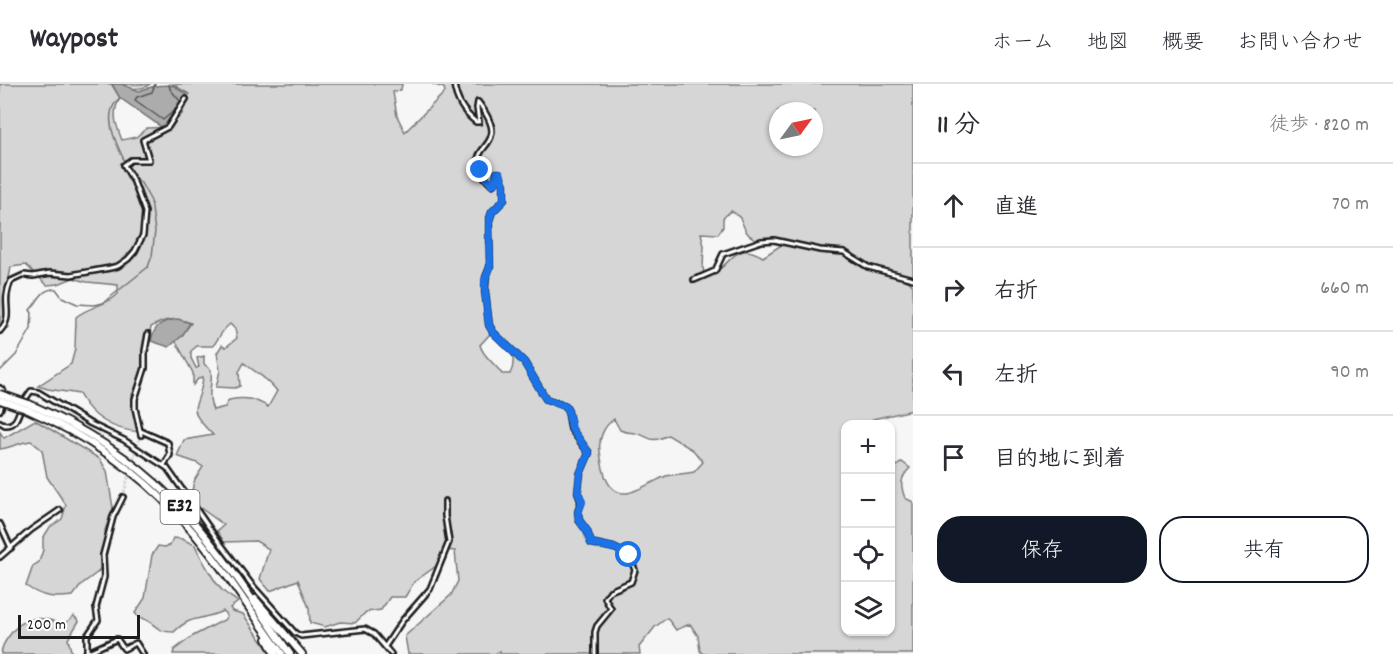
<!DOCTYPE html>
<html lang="ja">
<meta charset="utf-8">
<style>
:root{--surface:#fff;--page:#f2f2f3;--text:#2b2b33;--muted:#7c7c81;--line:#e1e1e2;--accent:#111827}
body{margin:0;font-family:Dekko,"Klee One",sans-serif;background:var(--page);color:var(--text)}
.controls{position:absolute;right:18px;bottom:18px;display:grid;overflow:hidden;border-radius:12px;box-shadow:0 2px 4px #0004}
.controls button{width:54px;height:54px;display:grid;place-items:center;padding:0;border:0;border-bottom:2px solid var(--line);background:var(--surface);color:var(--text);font:30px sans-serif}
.compass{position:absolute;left:769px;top:18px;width:54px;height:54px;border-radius:50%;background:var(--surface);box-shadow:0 2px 4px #0004;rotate:57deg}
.scale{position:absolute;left:18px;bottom:15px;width:122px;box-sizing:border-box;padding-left:6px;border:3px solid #1c1c1c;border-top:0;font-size:16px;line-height:21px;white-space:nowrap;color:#1c1c1c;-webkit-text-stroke:4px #fff;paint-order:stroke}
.stop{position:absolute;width:18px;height:18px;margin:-14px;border:4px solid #1a73e8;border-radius:50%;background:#fff}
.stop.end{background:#1a73e8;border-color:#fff;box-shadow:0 2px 6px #0008}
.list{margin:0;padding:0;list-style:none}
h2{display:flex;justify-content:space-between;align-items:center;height:78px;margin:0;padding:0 24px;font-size:26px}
h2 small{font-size:20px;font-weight:400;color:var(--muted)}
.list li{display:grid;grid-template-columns:39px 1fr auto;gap:18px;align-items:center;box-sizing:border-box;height:84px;padding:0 24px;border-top:2px solid var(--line)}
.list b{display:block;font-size:22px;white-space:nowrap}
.list em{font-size:20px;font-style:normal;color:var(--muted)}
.actions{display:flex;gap:12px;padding:18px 24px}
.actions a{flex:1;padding:14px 0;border:2px solid var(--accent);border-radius:24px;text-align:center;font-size:21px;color:var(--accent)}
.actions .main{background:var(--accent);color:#fff}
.icon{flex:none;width:33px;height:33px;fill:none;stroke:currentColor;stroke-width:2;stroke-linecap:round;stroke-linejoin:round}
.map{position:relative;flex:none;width:913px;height:570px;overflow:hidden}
header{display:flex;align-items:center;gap:36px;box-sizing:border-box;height:84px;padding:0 30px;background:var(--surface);border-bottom:2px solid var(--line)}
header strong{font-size:28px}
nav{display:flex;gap:33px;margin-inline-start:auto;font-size:21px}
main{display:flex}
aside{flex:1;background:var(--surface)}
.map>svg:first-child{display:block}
.green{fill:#d6d6d6;stroke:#797979;stroke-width:1.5;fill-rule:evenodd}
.water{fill:#acacac;stroke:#727272;stroke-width:1.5}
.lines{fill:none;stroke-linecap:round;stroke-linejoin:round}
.shore{stroke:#565656;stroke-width:1.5}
.stream{stroke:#727272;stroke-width:1.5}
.minor-tunnel{stroke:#d5d5d5;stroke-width:3;stroke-dasharray:3 1.5;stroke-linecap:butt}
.minor-casing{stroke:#1c1c1c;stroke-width:8}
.motorway-casing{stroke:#1c1c1c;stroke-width:10}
.minor{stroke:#fff;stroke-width:3}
.motorway{stroke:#fff;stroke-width:6}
.motorway-bridge-casing{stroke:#1c1c1c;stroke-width:10;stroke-linecap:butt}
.motorway-bridge{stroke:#fff;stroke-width:6}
.route{stroke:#1a73e8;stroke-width:8}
.labels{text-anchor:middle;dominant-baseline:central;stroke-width:4.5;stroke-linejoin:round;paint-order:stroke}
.shield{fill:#fff;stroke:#606060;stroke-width:1.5}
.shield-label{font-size:20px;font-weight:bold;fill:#1c1c1c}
</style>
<header>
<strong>Waypost</strong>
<nav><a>ホーム</a><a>地図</a><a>概要</a><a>お問い合わせ</a></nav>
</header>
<main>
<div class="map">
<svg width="913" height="570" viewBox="0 0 913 570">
<rect width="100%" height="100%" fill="#f6f6f6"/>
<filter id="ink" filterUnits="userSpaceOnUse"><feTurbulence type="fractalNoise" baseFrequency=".0167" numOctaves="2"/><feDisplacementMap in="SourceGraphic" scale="12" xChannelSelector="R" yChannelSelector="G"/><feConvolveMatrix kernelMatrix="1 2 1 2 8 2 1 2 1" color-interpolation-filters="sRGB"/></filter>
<g filter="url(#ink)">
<g class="green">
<path d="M0 0H150C139 8 125 4 112 1L120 14C111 29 116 41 122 56L136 53 147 44 169 43 182 30 189 10 172 0H402L401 6 393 8 397 32 405 48 445 8 444 4 432 0H913V191L907 195 913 202V326L873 335 868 340H846V548H890L891 382 894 384 902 378 910 384C900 394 900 401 905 414L913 418V570H703L700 567 698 552 690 540 676 546 667 534 655 543 639 563 640 570H500V567L495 570H408L405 552 451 511 458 497 455 467 445 466 439 480 414 498 405 513H390L381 526 366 528 355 539 340 538 325 543 310 539 309 524 298 496 270 507 260 495 269 465 256 457 224 458 217 447 224 441 199 423 191 410 195 395 203 383 197 379 177 372 184 356 213 351C182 320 200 327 203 293L198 295 193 301V289L174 254 182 251 191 239C175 233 165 235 151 243L145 268 146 283 132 311 133 326 140 348C113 346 92 334 79 310L48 305 38 302 71 280 75 265 76 233C89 222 106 222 118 210V201L87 198 73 194 58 200 47 201 26 181 11 183 8 199 10 214 6 229 9 244 0 243ZM778 27H814V63H778ZM731 127C747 136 739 141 749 151 758 159 772 156 783 160L763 173C729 153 732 190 704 190L703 183 704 162 701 149 718 150 723 143V134ZM230 240 235 245 237 254 226 263 222 261 217 269 220 287 216 303 235 304 240 302 239 288 244 279C256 289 267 294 277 307L268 323C254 314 245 313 229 316L225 323 213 326C206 310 213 302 211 286L204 280V272L197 274 199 283 196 284 191 274V267L197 262H213C219 254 222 246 230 240ZM491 249C508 258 519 272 510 290H502C495 279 483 273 480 261ZM614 335 620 346C626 349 630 348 635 349 652 352 648 361 668 351L693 366 703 378 694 388C685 390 675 390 666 392 656 396 636 408 627 409 605 411 602 382 600 367 598 355 604 342 614 335Z"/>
<path d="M35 336 100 375 107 387 113 424 105 446 106 457 104 478 98 488 82 500 73 512C53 514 43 514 26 502L33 482 39 478 43 466V454L50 443 62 435 66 421 47 393 42 366 31 357C20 358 11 364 0 365V348L4 354Z"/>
<path d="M173 454 182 455 195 461C199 470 215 500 223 507 227 511 233 514 238 518L230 524 232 527 243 530 271 570H173L174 566 193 552 224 536 227 532 223 527C202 537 192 530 174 548 153 548 156 537 138 533L135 529 145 514 152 471 158 462 165 463 170 461Z"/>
<path d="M74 532 79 537 68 555 72 570H1C2 562 4 559 9 552 24 530 41 532 64 540Z"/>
</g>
<g class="water">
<path d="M112 0H121L139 7C149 3 162 0 174 2 180 5 179 8 187 9 185 24 176 37 163 44L120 14Z"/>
<path d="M178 235 190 239 182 252 169 263 151 257C154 241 162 237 178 235Z"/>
</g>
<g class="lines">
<polyline class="shore" points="155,0 152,8 137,13 135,16 163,36 174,27 180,17 170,5 169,0"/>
<g class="stream">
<path d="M120 14C98 31 120 67 129 86"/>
<path d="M0 287 16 271 31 245 32 229 30 226C39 217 41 204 56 205L62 213 77 220 94 221 103 219 148 183 152 172 155 147 151 117 141 99 131 91"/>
</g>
<g class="minor-tunnel">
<polyline points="132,379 141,351"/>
<polyline points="123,413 130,386"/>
</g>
<defs>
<g id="minor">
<path d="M454 0C456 16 463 28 476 38H479L477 24 478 18C484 26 495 42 491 52 490 58 484 63 481 68 473 80 483 93 492 101L495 99 497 89H499L504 101V116L492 128 489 137 490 183 486 193 485 207 489 241 493 248 524 278 546 315 565 322 568 327 571 345 589 369 580 390 578 408 581 418 578 428 579 436 587 447 591 459 614 464 629 471 635 486 631 498 610 507 605 514 611 525 597 542 595 548V570"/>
<polyline points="694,196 715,187 723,170 761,157 774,156 820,166 844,168 868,183 913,195"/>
<path d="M0 247C15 231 0 220 11 197L24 191 33 192 50 189 71 191 110 184 118 182 128 175 135 167 143 151 145 128 134 98 124 81 131 76H149L143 56 168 43 186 15"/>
<polyline points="0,304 3,306 5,312"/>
<polyline points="24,317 31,307 38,308 91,340 124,356 167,384 220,459 252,501 295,549 301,552 365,545 374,550 391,570"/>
<polyline points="0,326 3,318"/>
<path d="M0 338 5 341C16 342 18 331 21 323"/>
<polyline points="141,347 168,359 170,371 164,381"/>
<polyline points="141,351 135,324 135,315 145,284 145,267 148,250"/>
<polyline points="0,440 11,464"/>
<polyline points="0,473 31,446 60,426"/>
<polyline points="386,561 402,537 430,505 449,458 445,432 445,417"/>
<polyline points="86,569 117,555 124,565 136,559 143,570"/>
<polyline points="87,570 87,552 98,536 96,523 104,493 103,471 113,433 123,413"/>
</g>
<g id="motorway">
<path d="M29 320C82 343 130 373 170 413 217 459 252 517 290 570"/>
<path d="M26 325C88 352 142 389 186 440 222 480 250 527 282 570"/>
<polyline points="255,515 302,570"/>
<polyline points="267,555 275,570"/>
</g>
</defs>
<use href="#minor" class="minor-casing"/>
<use href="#motorway" class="motorway-casing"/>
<use href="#minor" class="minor"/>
<use href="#motorway" class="motorway"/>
<defs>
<g id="motorway-bridge">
<polyline points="0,310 29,320"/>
<polyline points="0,316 26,325"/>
</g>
</defs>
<use href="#motorway-bridge" class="motorway-bridge-casing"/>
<use href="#motorway-bridge" class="motorway-bridge"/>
</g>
</g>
<g class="lines" filter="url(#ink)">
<polyline class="route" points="480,86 492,100 495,99 497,89 500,89 504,101 504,116 492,128 489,137 490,183 485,196 485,207 489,241 493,248 524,278 546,315 565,322 568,327 572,345 589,369 580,390 578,408 582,418 578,428 579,436 587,447 591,459 614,464 629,471"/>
</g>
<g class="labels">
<rect class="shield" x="160.5" y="406" width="39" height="34" rx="4.5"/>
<g class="shield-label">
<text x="180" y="423">E32</text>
</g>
</g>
</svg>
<div class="controls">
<button>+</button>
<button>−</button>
<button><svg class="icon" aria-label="locate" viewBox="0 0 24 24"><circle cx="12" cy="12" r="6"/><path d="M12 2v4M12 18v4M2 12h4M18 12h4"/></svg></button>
<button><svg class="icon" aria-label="layers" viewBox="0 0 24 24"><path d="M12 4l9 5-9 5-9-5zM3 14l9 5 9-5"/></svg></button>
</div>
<svg class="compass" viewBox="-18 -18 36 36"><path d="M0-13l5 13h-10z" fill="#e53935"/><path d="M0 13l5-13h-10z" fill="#7c7c81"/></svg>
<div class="scale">200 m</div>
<div class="stop" style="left:629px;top:471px"></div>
<div class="stop end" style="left:480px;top:86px"></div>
</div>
<aside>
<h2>11 分<small>徒歩 · 820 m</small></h2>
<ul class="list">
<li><svg class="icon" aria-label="ahead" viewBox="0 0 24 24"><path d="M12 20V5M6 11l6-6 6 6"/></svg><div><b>直進</b></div><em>70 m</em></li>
<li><svg class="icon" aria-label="right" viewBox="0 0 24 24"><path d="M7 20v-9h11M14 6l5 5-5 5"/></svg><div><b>右折</b></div><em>660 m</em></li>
<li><svg class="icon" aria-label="left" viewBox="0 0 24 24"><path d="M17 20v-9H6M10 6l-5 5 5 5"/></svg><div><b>左折</b></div><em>90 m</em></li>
<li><svg class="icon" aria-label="arrive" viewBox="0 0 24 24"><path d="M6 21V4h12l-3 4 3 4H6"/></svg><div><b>目的地に到着</b></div></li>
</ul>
<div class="actions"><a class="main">保存</a><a>共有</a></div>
</aside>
</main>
